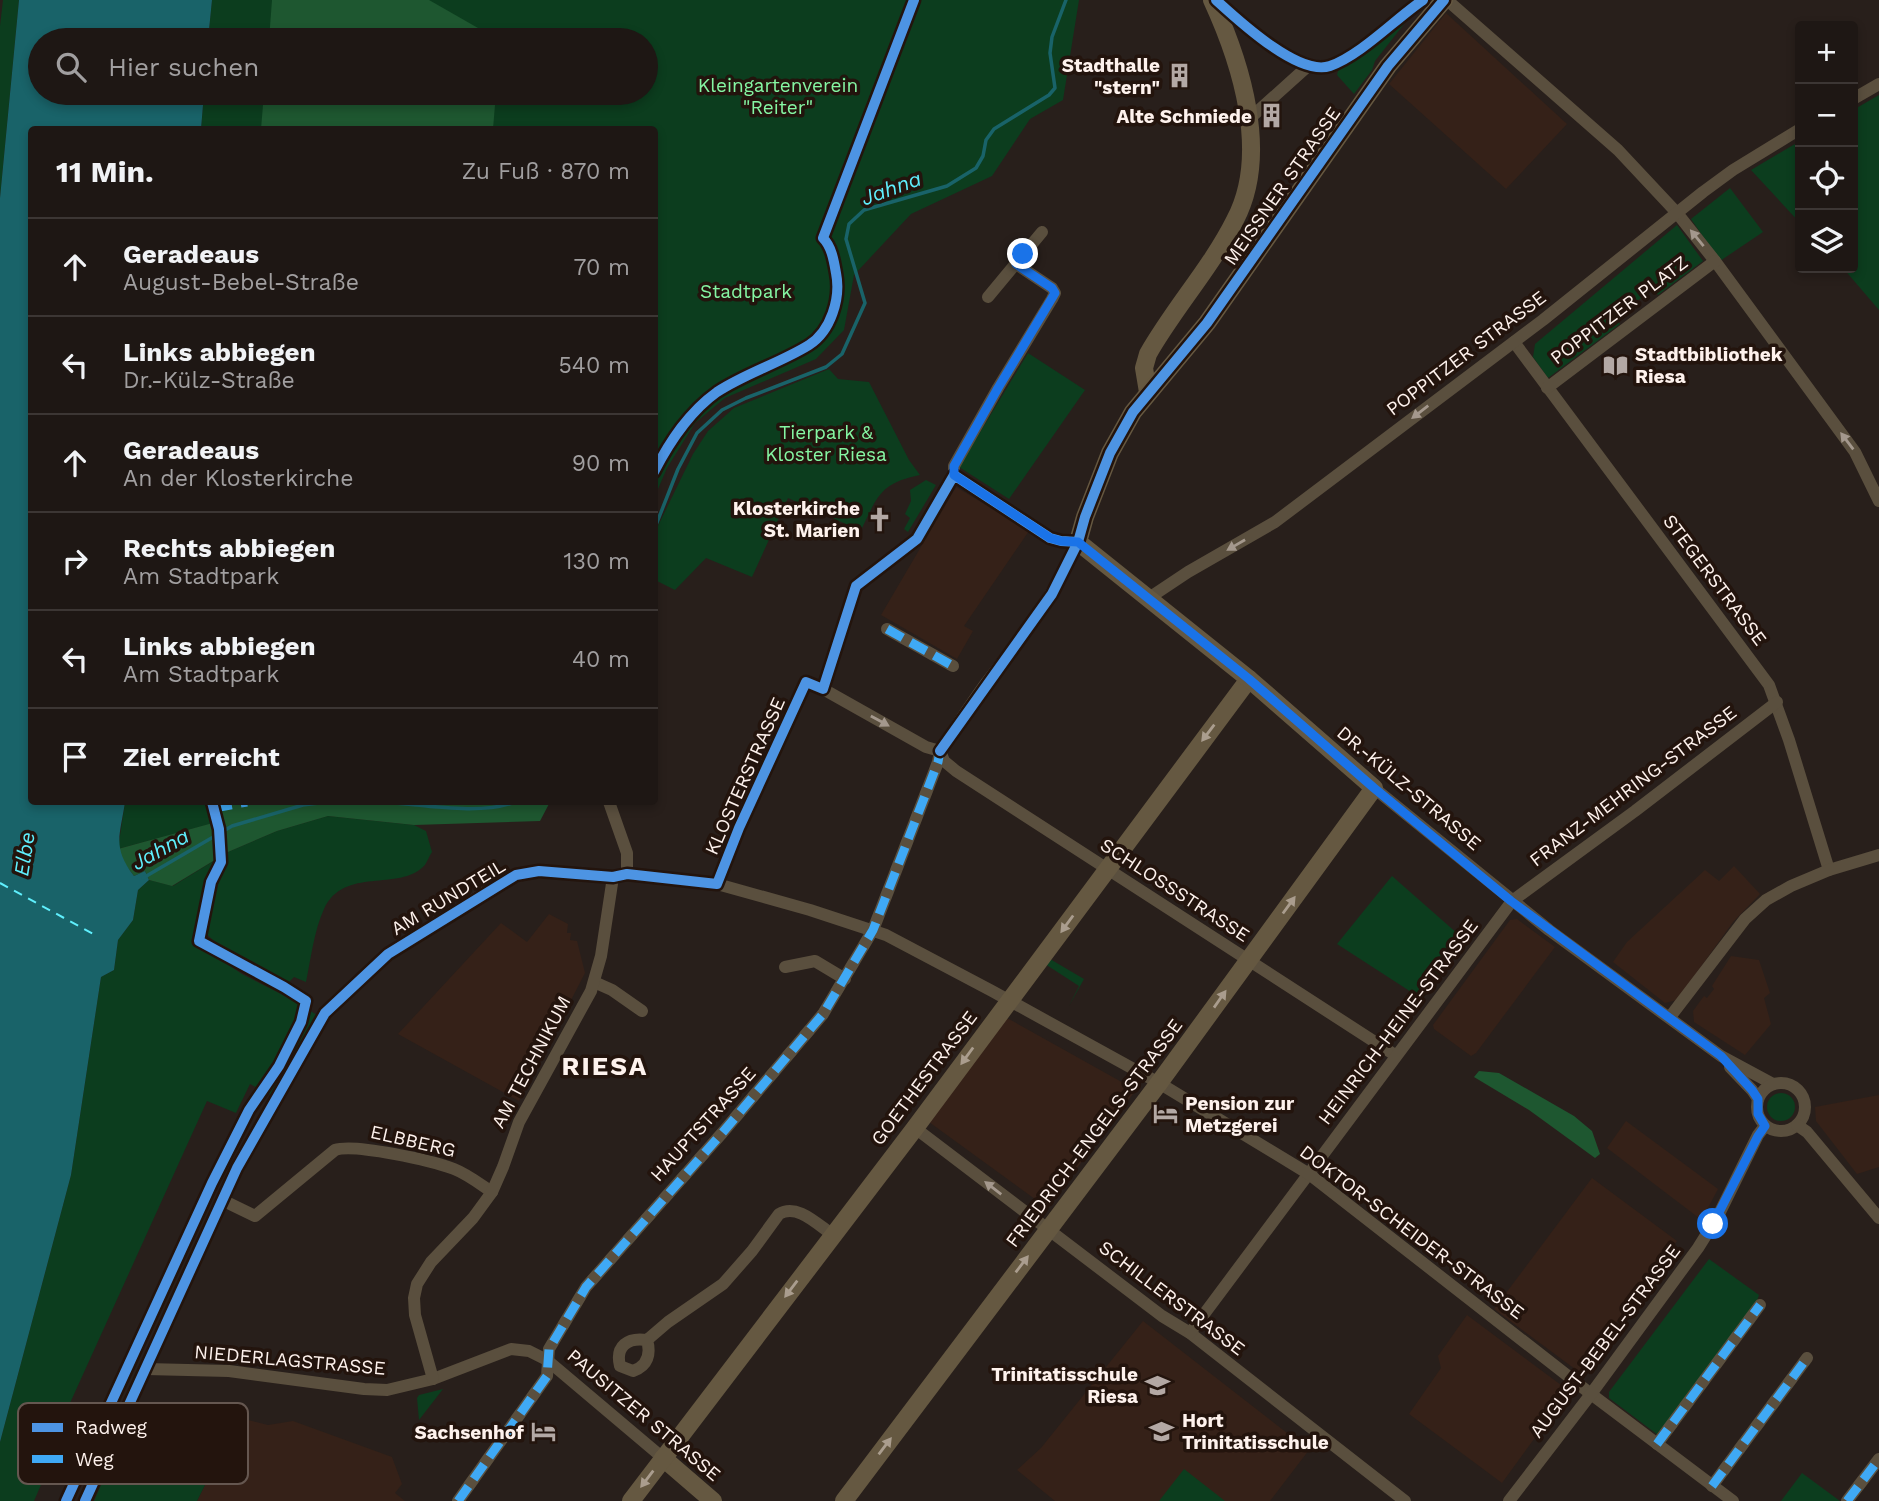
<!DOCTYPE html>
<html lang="de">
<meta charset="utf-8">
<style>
:root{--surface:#1e1714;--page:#26201d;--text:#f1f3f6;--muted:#a19fa0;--line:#3c3634}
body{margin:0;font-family:"Work Sans",sans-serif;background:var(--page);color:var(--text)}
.controls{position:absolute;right:21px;top:21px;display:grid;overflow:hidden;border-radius:7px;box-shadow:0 4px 10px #0003}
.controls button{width:63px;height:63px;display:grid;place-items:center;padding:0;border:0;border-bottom:2px solid var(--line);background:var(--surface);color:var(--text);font:35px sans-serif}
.stop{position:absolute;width:21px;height:21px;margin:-16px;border:5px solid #1a73e8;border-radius:50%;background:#fff}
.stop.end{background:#1a73e8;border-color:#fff;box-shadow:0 2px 7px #0008}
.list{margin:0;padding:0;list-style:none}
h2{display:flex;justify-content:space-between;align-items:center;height:91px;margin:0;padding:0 28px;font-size:30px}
h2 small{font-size:23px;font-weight:400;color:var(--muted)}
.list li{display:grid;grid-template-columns:46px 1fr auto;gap:21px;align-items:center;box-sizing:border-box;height:98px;padding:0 28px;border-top:2px solid var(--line)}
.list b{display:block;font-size:26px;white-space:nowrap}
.list p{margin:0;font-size:23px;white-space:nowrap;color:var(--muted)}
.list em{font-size:23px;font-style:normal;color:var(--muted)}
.icon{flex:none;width:38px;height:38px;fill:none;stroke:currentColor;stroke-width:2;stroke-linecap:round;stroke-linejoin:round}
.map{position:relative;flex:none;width:1879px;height:1501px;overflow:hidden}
.search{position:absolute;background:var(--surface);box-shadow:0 4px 10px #0003;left:28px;top:28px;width:630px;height:77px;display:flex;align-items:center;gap:18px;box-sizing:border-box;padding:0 24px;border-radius:38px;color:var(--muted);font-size:26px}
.panel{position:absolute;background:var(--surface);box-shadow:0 4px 10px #0003;left:28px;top:126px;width:630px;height:679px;border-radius:7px}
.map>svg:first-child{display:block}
.built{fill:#352118}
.green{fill:#0c3d1e}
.forest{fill:#1e5730}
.water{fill:#196369}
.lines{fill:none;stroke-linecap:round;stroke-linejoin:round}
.stream{stroke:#196369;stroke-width:3.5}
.ferry{stroke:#5feffd;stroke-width:2;stroke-dasharray:9 7;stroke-linecap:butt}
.street{stroke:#5a4f3e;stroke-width:12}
.secondary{stroke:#655841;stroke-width:18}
.quiet{stroke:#3fa9f5;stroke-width:9;stroke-dasharray:18 9;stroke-linecap:butt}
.cycleway-casing{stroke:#23140d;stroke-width:15}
.cycleway{stroke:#4d94e3;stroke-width:10}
.oneway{fill:#a4988d}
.oneway2{fill:#aa9d8e}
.route{stroke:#1a73e8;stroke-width:9}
.labels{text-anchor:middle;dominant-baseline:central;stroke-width:7;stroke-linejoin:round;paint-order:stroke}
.poi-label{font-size:19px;font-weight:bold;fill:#fef2ed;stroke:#23140d;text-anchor:end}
.park-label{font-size:19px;fill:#85f6a3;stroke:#23140d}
.street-label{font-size:19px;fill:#fef2ed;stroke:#23140d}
.water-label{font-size:21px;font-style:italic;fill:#5feffd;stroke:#23140d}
.district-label{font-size:26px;font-weight:bold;letter-spacing:2px;fill:#fef2ed;stroke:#23140d}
.key{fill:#23140d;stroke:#655750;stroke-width:2}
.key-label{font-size:19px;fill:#fef2ed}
</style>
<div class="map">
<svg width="1879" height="1501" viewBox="0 0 1879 1501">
<rect width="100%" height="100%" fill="#281f1b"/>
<g class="built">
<polygon points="1446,13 1567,124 1506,189 1389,84"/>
<polygon points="956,487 1029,531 964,626 973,631 957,659 881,615"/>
<polygon points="1734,866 1760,894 1733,922 1677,1000 1665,1003 1613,962 1627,942 1705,870 1719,881"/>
<polygon points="549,914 568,924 567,933 571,933 570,940 577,941 585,973 519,1101 398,1034 501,923 527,942"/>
<polygon points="1517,919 1555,947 1476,1053 1471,1056 1434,1029 1433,1025 1510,920"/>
<polygon points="1731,956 1759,960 1770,993 1764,998 1771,1024 1745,1055 1694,1022 1693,1011 1704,996 1707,998 1714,989 1712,986"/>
<polygon points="1004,1019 1009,1019 1136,1090 1049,1205 1043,1205 929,1122"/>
<polygon points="1879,1095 1879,1167 1857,1174 1816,1121 1815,1107"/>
<polygon points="1626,1121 1718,1189 1709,1206 1699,1218 1607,1148"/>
<polygon points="1592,1178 1677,1241 1579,1372 1494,1309"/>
<polygon points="1467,1315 1561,1385 1563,1399 1502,1483 1409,1414 1441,1368 1438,1356"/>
<polygon points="1143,1321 1309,1450 1270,1501 1055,1501 1017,1470 1041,1448"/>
<polygon points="221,1413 268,1425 293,1421 392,1457 402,1484 395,1493 405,1501 197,1501 209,1477 173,1456 190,1426"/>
</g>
<g class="green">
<polygon points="3,0 19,0 0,198 0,26"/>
<polygon points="212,0 1079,0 1063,100 1030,119 992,176 911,214 854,275 844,330 816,359 725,398 695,423 667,468 655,496 654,130 201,130 204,93 646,93 646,40 208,40"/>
<polygon points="1408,19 1375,61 1372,70 1354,94 1337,75 1338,71"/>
<polygon points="1879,95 1879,310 1843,268 1853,268 1853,110"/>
<polygon points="1800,141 1800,223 1751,170"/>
<polygon points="1730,188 1763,232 1720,261 1691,219"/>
<polygon points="1677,225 1703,261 1658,295 1653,289 1616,317 1620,324 1548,378 1533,357 1535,344"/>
<polygon points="1028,353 1085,390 1009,499 959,467"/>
<path d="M829 369 838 379 869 382 909 460 920 475C881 483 878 495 862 528L851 524 848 525 788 498 752 577 706 558 675 590 655 580 654 534 693 454 708 431 734 408Z"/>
<polygon points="926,480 936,485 908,532 904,529 910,518 905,514 911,501 910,490"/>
<polygon points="125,802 280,802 221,821 118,849"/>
<path d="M328 816 414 825 426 831 432 852C429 856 427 863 424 866 399 892 344 866 324 909 314 931 311 958 306 982L294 977 286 985 219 945 205 933 202 947 242 974 289 998 317 1015 271 1095 250 1084 236 1113 207 1101 51 1445 57 1448 34 1501H0V1442L71 1175 101 977 114 970 118 940 133 920 138 890 149 880 173 886 228 852 277 831Z"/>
<polygon points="1392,876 1467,942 1422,999 1337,944"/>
<polygon points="1050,959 1084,979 1069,1006 1079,986 1045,964"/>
<circle cx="1781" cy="1107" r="14"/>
<polygon points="1709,1259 1759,1295 1755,1307 1658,1435 1609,1398 1609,1392"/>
<polygon points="443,1389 419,1420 417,1398 419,1395"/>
<polygon points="124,1431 209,1477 197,1501 94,1501"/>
<polygon points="1184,1469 1225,1501 1159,1501"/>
<polygon points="1802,1473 1840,1501 1781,1501"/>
</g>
<g class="forest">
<polygon points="272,0 429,0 499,40 269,40"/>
<polygon points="264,93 496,93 493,129 261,129"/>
<polygon points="216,802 550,802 540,821 414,825 328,816 277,831 228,852 172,886 149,880 145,871 134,876 122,860 118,849 220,821"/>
<polygon points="1479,1071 1499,1073 1574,1116 1592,1131 1600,1154 1595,1158 1529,1110 1474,1077"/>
</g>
<path class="water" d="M19 0H212L208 40H40V93H204L201 129 32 130V802H125C120 836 112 847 134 876L145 871 149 880 138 890 133 920 118 940 114 970 101 977 71 1175 0 1442V198Z"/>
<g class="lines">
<g class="stream">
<polyline points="654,530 678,469 697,433 722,410 746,398 826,367 842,354 865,303 846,239 849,224 864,210 947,186 976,168 983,156 986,140 994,129 1049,95 1055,88 1050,53 1052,37 1066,0"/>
<path d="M381 802C420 804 479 816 515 802"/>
<polyline points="143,878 232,826 303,805 327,802"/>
</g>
<polyline class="ferry" points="0,883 97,936"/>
<g class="street">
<path d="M1216 0C1238 20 1299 77 1330 66 1361 55 1395 19 1423 0"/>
<polyline points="1447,0 1618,150 1677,213 1715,261 1855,452 1879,501"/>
<polyline points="1853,99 1879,84"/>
<polyline points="1248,120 1308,66"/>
<polyline points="988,297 1042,232"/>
<polyline points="1514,342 1769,685 1789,740 1829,870"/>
<polyline points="1547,388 1715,261"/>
<polyline points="1149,598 1188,572 1275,522 1543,320 1703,192 1733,170 1800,129"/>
<polyline points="887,629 953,666"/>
<polyline points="823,689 856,586 917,539 954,475 954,466 998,388 1052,299 1055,293 1052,288 1016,264"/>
<polyline points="940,751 944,761 956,771 1395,1055"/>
<polyline points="1374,788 1549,930 1721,1056 1773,1084"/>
<polyline points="609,802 627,853 627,874"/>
<polyline points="717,884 739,828 806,682 823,689 926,747 940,751"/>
<polyline points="785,967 815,961 845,979"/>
<polyline points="594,982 612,990 642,1011"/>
<polyline points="1670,1017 1745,919 1766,900 1791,886 1829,870 1879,855"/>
<polyline points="1730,1067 1752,1090 1758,1099"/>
<circle cx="1781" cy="1107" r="24"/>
<polyline points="1797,1125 1807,1132 1879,1218"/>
<polyline points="915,1128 1162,1316 1190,1333 1405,1501"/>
<path d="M222 1200 255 1216 335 1150C354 1143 433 1161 454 1169 467 1174 480 1184 492 1192"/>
<polyline points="1190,1333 1512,901 1635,811 1777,702"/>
<path d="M647 1340C651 1354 648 1366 633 1371L620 1366C615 1346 628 1337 647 1340L668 1322 723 1284 752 1251 779 1214C797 1203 817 1224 833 1235"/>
<polyline points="146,1369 229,1371 364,1389 387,1390 433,1379 511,1349 529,1351 547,1360 663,1458"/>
<polyline points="433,1379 415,1315 414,1298 417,1284 431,1262 473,1218 492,1192 503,1167 519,1122 591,991 601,956 613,877"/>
<polyline points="1657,1444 1760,1305"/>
<polyline points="1712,1486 1807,1358"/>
<path d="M85 1501 237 1168 325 1013 388 954 498 884C547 858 580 884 627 874L717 884 810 910 886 935 992 991 1159 1083 1309 1174 1591 1394 1733 1501"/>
<path d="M458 1501 547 1376 549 1349 586 1287 723 1132 823 1014 873 930 938 762 940 751C955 728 970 705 986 683 1021 638 1055 595 1078 542L1061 541 1050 538 954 475"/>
<polyline points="1509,1501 1591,1394 1698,1248 1718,1216 1758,1135 1765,1126"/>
<polyline points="1847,1501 1879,1459"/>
</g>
<g class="secondary">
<path d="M1148 392 1144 368 1148 354C1174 308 1211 268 1235 220 1270 154 1241 63 1212 0"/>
<polyline points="663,1458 713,1501"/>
<polyline points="631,1501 915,1128 1249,679"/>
<polyline points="844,1501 1159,1083 1374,788 1249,679 1078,542 1085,517 1110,453 1133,412 1207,323 1388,66 1444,0"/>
</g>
<g class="quiet">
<polyline points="887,629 953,666"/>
<polyline points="214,808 247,802"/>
<polyline points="1657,1444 1760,1305"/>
<polyline points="1712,1486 1807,1358"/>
<polyline points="458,1501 547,1376 549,1349 586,1287 723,1132 823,1014 873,930 938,762 940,751"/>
<polyline points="1847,1501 1879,1459"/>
</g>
<defs>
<g id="cycleway">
<path d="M1216 0C1238 20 1299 77 1330 66 1361 55 1395 19 1423 0"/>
<path d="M654 472C670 441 689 412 717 392 746 373 780 363 809 345 831 331 841 298 836 273 834 262 832 247 823 238L914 0"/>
<polyline points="940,751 1052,594 1078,542 1085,517 1110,453 1133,412 1207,323 1388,66 1444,0"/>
<polyline points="66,1501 212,1183 249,1110 279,1066 301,1022 306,1001 284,987 199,941 211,882 221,862 219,829 212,802"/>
<polyline points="85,1501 237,1168 325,1013 388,954 516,875 539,871 613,877 627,874 717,884 739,828 806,682 823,689 856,586 917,539 954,475 1050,538 1061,541 1078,542"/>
</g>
</defs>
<use href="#cycleway" class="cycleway-casing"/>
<use href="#cycleway" class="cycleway"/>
</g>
<defs><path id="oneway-solid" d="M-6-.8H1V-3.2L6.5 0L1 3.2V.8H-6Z" transform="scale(1.75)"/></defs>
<g class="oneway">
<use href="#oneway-solid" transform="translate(1697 238) rotate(-129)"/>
<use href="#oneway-solid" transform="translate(1420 412) rotate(142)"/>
<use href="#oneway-solid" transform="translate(1847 441) rotate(-127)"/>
<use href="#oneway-solid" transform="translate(1236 545) rotate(150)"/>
<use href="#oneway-solid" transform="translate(880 721) rotate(29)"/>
<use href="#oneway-solid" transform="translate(993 1188) rotate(-142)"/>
</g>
<g class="oneway2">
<use href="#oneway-solid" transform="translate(1208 733) rotate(127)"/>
<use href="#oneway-solid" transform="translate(1289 905) rotate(-54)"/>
<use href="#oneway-solid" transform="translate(1067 924) rotate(126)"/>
<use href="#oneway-solid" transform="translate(1220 999) rotate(-55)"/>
<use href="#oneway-solid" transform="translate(967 1056) rotate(126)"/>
<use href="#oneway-solid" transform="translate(1022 1264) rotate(-53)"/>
<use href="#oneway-solid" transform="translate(791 1289) rotate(127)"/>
<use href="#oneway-solid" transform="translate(885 1446) rotate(-53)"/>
<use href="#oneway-solid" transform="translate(647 1479) rotate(127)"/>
</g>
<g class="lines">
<polyline class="route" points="1023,254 1016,264 1052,288 1055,293 998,388 954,466 954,475 1050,538 1061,541 1078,542 1249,679 1374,788 1511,901 1721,1056 1752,1090 1758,1099 1758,1114 1765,1126 1758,1136 1713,1224"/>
</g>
<defs>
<symbol id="building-bare" viewBox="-9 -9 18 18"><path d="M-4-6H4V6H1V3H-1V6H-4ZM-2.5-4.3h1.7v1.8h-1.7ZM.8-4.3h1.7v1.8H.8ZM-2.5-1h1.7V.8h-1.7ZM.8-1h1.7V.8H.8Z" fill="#b3a8a4" stroke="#23140d" stroke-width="2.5" paint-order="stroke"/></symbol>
<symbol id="library-bare" viewBox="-9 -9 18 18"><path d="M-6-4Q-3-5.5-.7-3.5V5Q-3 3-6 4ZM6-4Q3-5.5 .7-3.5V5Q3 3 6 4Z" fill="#b3a8a4" stroke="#23140d" stroke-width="2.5" paint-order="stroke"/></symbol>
<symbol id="church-bare" viewBox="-9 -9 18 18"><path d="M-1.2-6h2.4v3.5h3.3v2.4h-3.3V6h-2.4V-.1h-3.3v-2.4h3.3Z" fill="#b3a8a4" stroke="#23140d" stroke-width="2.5" paint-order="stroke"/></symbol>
<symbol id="hotel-bare" viewBox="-9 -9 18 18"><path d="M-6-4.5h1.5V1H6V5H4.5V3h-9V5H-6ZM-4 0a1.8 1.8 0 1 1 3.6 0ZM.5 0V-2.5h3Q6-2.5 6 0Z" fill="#b3a8a4" stroke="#23140d" stroke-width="2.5" paint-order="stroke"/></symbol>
<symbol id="school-bare" viewBox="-9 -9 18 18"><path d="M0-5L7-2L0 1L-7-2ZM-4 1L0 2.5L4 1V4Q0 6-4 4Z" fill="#b3a8a4" stroke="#23140d" stroke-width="2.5" paint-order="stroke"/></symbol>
</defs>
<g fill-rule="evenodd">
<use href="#building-bare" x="1162" y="58" width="35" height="35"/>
<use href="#building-bare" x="1254" y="98" width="35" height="35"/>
<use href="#library-bare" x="1598" y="348" width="35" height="35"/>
<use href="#church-bare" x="862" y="502" width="35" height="35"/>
<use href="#hotel-bare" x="1148" y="1096" width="35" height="35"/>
<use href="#school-bare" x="1140" y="1368" width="35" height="35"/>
<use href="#school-bare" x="1144" y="1414" width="35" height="35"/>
<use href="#hotel-bare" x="526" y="1414" width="35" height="35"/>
</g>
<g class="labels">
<g class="poi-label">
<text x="1160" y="65">Stadthalle<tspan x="1160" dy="22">"stern"</tspan></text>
<text x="1252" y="116">Alte Schmiede</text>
<text x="1635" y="354" text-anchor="start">Stadtbibliothek<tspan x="1635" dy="22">Riesa</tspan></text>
<text x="860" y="508">Klosterkirche<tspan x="860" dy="22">St. Marien</tspan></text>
<text x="1185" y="1103" text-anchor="start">Pension zur<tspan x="1185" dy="22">Metzgerei</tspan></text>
<text x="1138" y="1374">Trinitatisschule<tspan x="1138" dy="22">Riesa</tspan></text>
<text x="1182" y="1420" text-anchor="start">Hort<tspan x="1182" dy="22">Trinitatisschule</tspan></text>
<text x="524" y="1432">Sachsenhof</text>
</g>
<g class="park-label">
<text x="778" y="85">Kleingartenverein<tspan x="778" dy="22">"Reiter"</tspan></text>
<text x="746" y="291">Stadtpark</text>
<text x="826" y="432">Tierpark &amp;<tspan x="826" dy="22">Kloster Riesa</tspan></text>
</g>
<g class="street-label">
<text transform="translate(1282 186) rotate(-55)">MEISSNER STRASSE</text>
<text transform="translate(1619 310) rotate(-37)">POPPITZER PLATZ</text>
<text transform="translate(1466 353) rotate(-37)">POPPITZER STRASSE</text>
<text transform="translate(1715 580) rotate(53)">STEGERSTRASSE</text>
<text transform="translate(745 776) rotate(-66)">KLOSTERSTRASSE</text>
<text transform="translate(1633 786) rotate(-37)">FRANZ-MEHRING-STRASSE</text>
<text transform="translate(1409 788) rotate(40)">DR.-KÜLZ-STRASSE</text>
<text transform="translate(1175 890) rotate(33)">SCHLOSSSTRASSE</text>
<text transform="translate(448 897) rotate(-31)">AM RUNDTEIL</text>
<text transform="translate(1398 1022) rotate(-53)">HEINRICH-HEINE-STRASSE</text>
<text transform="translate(531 1062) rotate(-62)">AM TECHNIKUM</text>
<text transform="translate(924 1078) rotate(-53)">GOETHESTRASSE</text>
<text transform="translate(703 1124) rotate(-48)">HAUPTSTRASSE</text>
<text transform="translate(1094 1133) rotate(-53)">FRIEDRICH-ENGELS-STRASSE</text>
<text transform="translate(413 1141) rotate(13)">ELBBERG</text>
<text transform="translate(1412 1232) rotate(37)">DOKTOR-SCHEIDER-STRASSE</text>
<text transform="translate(1172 1298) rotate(37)">SCHILLERSTRASSE</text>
<text transform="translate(1605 1341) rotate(-53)">AUGUST-BEBEL-STRASSE</text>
<text transform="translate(290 1360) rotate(5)">NIEDERLAGSTRASSE</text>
<text transform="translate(644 1415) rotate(40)">PAUSITZER STRASSE</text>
</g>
<g class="water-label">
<text transform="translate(891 188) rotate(-20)">Jahna</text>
<text transform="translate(160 849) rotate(-29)">Jahna</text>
<text transform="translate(24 854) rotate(-81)">Elbe</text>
</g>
<g class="district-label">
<text x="605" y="1066">RIESA</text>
</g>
</g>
<rect x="18" y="1403" width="230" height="81" rx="10" class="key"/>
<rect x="32" y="1423" width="31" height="9" fill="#4d94e3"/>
<rect x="32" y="1455" width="31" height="8" fill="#3fa9f5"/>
<g class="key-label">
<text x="75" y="1434">Radweg</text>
<text x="75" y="1466">Weg</text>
</g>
</svg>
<div class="controls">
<button>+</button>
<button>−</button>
<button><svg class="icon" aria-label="locate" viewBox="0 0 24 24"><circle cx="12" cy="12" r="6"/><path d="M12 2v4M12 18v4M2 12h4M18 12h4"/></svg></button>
<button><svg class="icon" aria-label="layers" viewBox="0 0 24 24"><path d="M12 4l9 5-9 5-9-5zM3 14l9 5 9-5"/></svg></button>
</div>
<div class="stop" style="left:1713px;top:1224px"></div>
<div class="stop end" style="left:1023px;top:254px"></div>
<div class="search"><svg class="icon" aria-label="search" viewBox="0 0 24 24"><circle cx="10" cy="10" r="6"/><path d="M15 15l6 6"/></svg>Hier suchen</div>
<section class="panel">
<h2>11 Min.<small>Zu Fuß · 870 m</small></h2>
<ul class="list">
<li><svg class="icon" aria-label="ahead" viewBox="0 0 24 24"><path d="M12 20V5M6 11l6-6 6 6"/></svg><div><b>Geradeaus</b><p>August-Bebel-Straße</p></div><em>70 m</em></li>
<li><svg class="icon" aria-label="left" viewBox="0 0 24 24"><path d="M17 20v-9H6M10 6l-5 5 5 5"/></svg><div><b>Links abbiegen</b><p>Dr.-Külz-Straße</p></div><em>540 m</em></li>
<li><svg class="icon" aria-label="ahead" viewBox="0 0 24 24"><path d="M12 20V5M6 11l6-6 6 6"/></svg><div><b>Geradeaus</b><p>An der Klosterkirche</p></div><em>90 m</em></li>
<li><svg class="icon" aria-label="right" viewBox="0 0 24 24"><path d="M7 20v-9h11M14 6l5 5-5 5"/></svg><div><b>Rechts abbiegen</b><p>Am Stadtpark</p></div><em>130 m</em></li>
<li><svg class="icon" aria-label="left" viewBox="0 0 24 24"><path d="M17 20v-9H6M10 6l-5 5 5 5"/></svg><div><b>Links abbiegen</b><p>Am Stadtpark</p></div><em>40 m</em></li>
<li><svg class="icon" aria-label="arrive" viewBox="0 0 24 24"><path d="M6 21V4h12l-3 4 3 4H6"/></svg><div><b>Ziel erreicht</b></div></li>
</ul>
</section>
</div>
